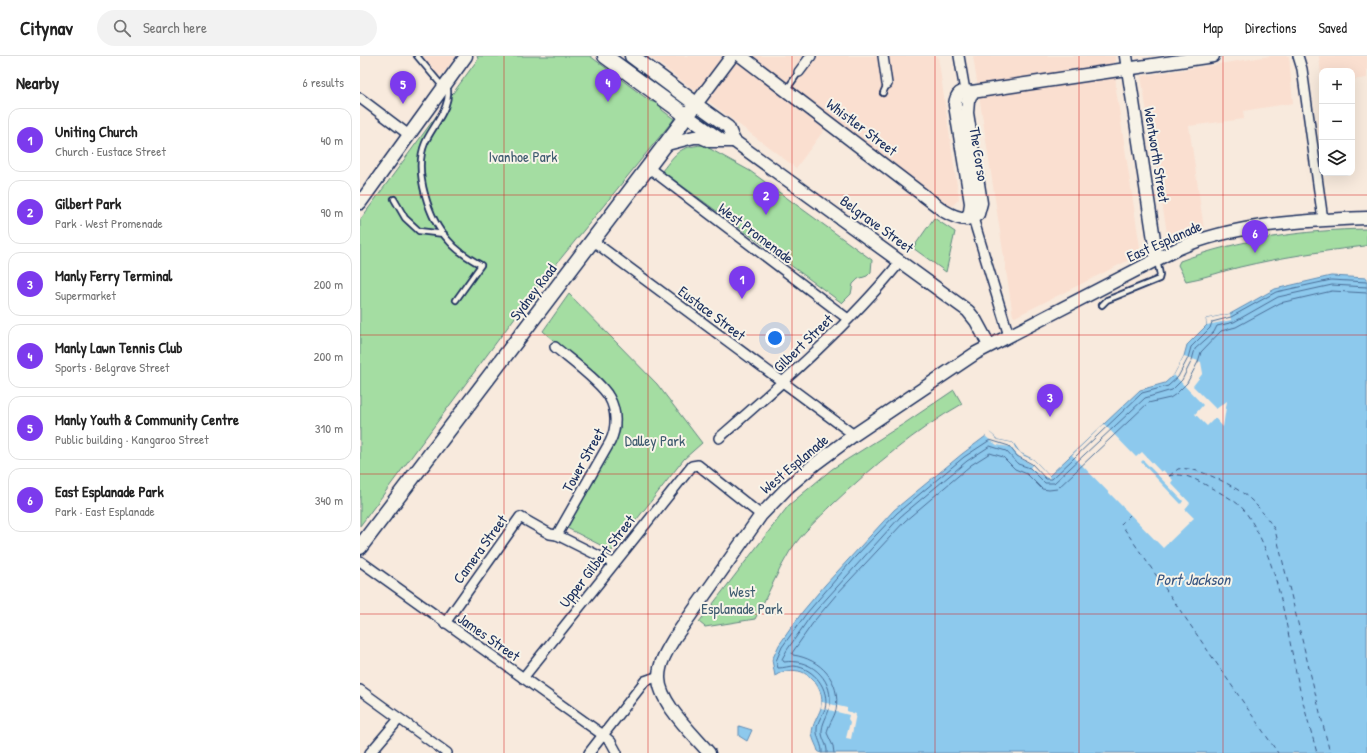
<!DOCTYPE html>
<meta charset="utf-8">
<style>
:root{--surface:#fff;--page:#f2f2f2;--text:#222;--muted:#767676;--line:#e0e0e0;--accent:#7c3aed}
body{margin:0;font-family:"Patrick Hand",sans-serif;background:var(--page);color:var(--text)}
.controls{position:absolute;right:12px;top:12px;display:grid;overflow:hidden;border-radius:8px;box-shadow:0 4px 16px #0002}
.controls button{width:36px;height:36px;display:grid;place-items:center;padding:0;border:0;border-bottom:1px solid var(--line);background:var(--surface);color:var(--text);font:20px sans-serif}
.you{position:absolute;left:415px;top:282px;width:14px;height:14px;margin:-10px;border:3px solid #fff;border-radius:50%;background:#1a73e8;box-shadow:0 0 0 6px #1a73e833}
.badge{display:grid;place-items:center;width:26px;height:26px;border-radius:50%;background:var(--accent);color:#fff;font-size:13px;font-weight:700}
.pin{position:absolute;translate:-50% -33px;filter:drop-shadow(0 1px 2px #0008)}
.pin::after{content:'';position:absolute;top:21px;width:14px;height:12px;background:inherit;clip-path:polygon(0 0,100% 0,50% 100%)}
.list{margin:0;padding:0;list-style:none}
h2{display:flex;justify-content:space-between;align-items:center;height:52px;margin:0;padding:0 16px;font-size:17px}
h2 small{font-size:13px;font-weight:400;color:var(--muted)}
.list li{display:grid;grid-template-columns:26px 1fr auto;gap:12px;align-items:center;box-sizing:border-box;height:64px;margin:0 8px 8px;padding:0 8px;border:1px solid var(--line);border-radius:12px}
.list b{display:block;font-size:15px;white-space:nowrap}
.list p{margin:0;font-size:13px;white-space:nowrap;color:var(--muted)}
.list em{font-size:13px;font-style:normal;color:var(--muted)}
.icon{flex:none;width:22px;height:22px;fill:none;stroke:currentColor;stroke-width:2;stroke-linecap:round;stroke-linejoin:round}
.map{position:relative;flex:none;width:1007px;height:697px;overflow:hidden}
header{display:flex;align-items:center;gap:24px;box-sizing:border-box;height:56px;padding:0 20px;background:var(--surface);border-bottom:1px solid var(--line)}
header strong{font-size:19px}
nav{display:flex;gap:22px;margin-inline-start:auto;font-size:14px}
.search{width:280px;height:36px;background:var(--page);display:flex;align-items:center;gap:10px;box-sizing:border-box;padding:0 14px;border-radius:22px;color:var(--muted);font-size:15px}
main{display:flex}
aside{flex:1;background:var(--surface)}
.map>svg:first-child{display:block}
.built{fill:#fadfd0}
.park{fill:#a4dda2;stroke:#608680}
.water{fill:#8dc9ed;stroke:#5f8bb4}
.pier{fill:#f8eadd;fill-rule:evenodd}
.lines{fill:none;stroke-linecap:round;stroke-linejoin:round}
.shore{stroke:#496d97;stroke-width:1}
.ferry{stroke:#385682;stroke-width:1;stroke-dasharray:5 4;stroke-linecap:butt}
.lane-casing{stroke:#1b2f5e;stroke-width:8}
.street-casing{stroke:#1b2f5e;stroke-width:12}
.secondary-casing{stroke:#1b2f5e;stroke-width:15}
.primary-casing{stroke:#1b2f5e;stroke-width:17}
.lane{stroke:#f7f3e8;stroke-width:4.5}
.street{stroke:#f7f3e8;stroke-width:9}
.secondary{stroke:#f7f3e8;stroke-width:12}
.primary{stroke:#f7f3e8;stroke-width:14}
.grid{fill:none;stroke:#d62828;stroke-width:1;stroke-opacity:0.55}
.labels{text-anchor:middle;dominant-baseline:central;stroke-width:4;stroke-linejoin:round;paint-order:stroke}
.street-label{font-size:15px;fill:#1b2f5e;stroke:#f7f3e8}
.park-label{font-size:15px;fill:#3d5a6f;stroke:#f7f3e8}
.water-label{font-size:16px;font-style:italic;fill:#385682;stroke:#f7f3e8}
</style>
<header>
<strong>Citynav</strong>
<div class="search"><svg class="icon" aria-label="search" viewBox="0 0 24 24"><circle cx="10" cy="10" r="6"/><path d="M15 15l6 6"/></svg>Search here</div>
<nav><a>Map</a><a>Directions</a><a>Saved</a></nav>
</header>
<main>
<aside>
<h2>Nearby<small>6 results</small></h2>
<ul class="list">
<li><span class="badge">1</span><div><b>Uniting Church</b><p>Church · Eustace Street</p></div><em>40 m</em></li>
<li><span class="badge">2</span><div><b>Gilbert Park</b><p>Park · West Promenade</p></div><em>90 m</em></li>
<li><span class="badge">3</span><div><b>Manly Ferry Terminal</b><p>Supermarket</p></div><em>200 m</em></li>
<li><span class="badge">4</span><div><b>Manly Lawn Tennis Club</b><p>Sports · Belgrave Street</p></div><em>200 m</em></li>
<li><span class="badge">5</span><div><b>Manly Youth &amp; Community Centre</b><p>Public building · Kangaroo Street</p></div><em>310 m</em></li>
<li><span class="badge">6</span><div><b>East Esplanade Park</b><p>Park · East Esplanade</p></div><em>340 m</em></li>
</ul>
</aside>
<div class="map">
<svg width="1007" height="697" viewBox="0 0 1007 697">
<rect width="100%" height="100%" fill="#f8eadd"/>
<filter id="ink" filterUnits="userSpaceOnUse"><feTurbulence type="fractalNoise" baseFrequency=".025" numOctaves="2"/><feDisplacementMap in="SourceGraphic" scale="8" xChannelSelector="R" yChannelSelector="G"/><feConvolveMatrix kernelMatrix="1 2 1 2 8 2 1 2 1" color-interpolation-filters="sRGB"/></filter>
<g filter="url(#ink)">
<g class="built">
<polygon points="63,0 96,0 83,18 78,19"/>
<polygon points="289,0 578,0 599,143 589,153 478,65 467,70 436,112"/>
<polygon points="613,0 755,0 756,33 781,198 655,261 653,260"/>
<polygon points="910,0 929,0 933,47 883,55 884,63 829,70 844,173 809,183 807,177 781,20"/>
<polygon points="959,0 1007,0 1007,22 992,24 992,15 962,15 962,27"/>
</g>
<g class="park">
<polygon points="117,0 230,0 290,45 300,48 302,54 314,63 176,233 0,470 0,164 118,3"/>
<path d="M343 89 390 115 512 204 511 216 507 220 498 223 493 228 491 238 482 247 302 115C317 96 319 91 343 89Z"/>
<polygon points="574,162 595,176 586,216 553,192"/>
<path d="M1007 173V188L1005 190C963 195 922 201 880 211 862 215 845 222 826 225L818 209 820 205C880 183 944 174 1007 173Z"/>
<polygon points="209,238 297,328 342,387 324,403 252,495 205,471 261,373 252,337 183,275"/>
<path d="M594 334 602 348C556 374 511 412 473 448 458 463 442 477 430 495 417 516 407 541 395 563L345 571 339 566 429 449 472 413 545 367Z"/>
</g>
<g class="water">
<path d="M971 220 1007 222V697H461L458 695C457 690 453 685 452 678 452 668 458 661 461 652 465 637 455 622 442 616 433 613 423 614 415 620L412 604 419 589 443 555 465 529 534 454 602 398 630 377 638 384 653 387 660 397 674 404 689 420 780 334 805 327 814 319 824 300 827 289 847 269 846 263 870 258 915 233Z"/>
<polygon points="379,670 392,674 387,685 379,680"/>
</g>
<g class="pier">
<polygon points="870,258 871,264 847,269 846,263"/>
<polygon points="824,300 841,306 843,317 833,330 856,353 867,345 863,371 855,362 847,370 835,358 843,349 814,319"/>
<path d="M744 368 776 401 782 396 801 416 803 414 813 424 811 427 830 447 825 453 834 462 803 492 712 399ZM783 404 823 445 821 448 781 406Z"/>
<polygon points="629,376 638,384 653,387 655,392 664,400 674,404 689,420 690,423 677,417 670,412 672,409 660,402 650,391 637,389 631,385 625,380"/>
<polygon points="462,646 487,652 487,655 496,658 491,683 486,682 490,666 488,663 489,659 461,652"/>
</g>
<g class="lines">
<g class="shore">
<path d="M462 697C463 689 456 682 457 673 457 666 462 660 465 653 470 633 454 612 434 610 429 610 424 612 418 612L416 605 422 591 446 558 495 501 537 457 604 401 630 384 649 390 657 400 672 408 686 423H692L782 337 808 330 818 321 828 302 831 291 850 272 852 266 871 261 916 236 971 224 1007 226"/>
<path d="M467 697C468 688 461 683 462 674 463 664 470 657 470 647 472 621 449 602 424 606L422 603 427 594 450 561 540 461 607 405 630 390 646 395 658 408 670 412 685 427H694L785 342 812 334 822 324 832 304 835 293 854 276 857 270 874 266 918 241 972 229 1007 231"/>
<path d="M474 697 473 690 467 677C468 669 474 662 476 654 481 625 461 603 433 599L432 597 455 564 476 539 545 465 611 409 630 397 643 401 655 413 667 418 682 433 689 434 697 433 788 347 810 342 816 338 827 327 838 306 841 296 861 275 876 271 920 247 972 235 1007 237"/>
</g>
<g class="ferry">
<path d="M809 420 818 413C835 409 878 431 890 443 900 452 908 463 915 474L970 697"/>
<path d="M809 420C822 416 835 423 846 429 858 436 875 443 884 454 919 502 926 573 939 630 944 652 951 675 957 697"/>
<polyline points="770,459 761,468 918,697"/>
</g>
<defs>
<g id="lane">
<polyline points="57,0 83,31"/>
<path d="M87 29C93 50 73 69 65 87 53 115 69 164 89 185 97 195 110 203 121 209L96 244"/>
<polyline points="427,33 439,16"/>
<polyline points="523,37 527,28"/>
<polyline points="34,143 45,162 59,175 84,178"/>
<polyline points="742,249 747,244 799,223 800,219 797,204"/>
</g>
<g id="street">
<polyline points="523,0 527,28"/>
<polyline points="599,0 605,35"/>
<polyline points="938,0 942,13 963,164"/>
<polyline points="439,16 451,0"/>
<polyline points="0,42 49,79"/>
<polyline points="289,112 488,263"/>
<polyline points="613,162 649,280"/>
<polyline points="233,185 494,379"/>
<path d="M195 291C209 303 241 326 249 341 257 355 257 372 250 386L197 479"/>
<path d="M359 382C422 327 487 271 540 206"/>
<polyline points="0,505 243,679 251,686 257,697"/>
<polyline points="85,567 160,461 190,478 197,479 253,507"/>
<polyline points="163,622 332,410 338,409 401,459"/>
<polyline points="0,634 87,697"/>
<polyline points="10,697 39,663"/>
<polyline points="229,697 285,625 299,620"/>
</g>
<g id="secondary">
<polyline points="372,0 336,48 368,71 374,85 608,255 616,265 629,289"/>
<path d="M381 0 584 155C594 161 608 167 618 158L621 147 607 57 608 45 612 36"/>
<polyline points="766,0 797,203"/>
<polyline points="327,60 361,84"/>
<polyline points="307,88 334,81 341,81 350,85 374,85"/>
<polyline points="0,147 106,0"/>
<path d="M606 163 610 156 611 147 595 49C596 38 601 33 612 36L853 0"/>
<path d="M349 697C334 679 298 646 299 621 299 606 308 593 315 581L401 459 428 431 455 408 494 379 616 297 817 193C873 168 946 164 1007 162"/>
</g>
<g id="primary">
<polyline points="245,0 327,60"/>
<polyline points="0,491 336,48 272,0"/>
</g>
</defs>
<use href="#lane" class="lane-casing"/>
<use href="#street" class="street-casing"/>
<use href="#secondary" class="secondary-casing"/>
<use href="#primary" class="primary-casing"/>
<use href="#lane" class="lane"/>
<use href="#street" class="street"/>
<use href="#secondary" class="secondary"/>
<use href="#primary" class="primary"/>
</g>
</g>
<path class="grid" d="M144 0V697M288 0V697M432 0V697M575 0V697M719 0V697M863 0V697M0 139H1007M0 279H1007M0 418H1007M0 558H1007"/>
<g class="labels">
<g class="street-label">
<text transform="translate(502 71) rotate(37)">Whistler Street</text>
<text transform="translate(619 98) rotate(81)">The Corso</text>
<text transform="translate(797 99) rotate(81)">Wentworth Street</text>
<text transform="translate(517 168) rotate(36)">Belgrave Street</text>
<text transform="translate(396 177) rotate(37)">West Promenade</text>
<text transform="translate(804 185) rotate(-24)">East Esplanade</text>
<text transform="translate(173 236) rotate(-53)">Sydney Road</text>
<text transform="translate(352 257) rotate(37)">Eustace Street</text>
<text transform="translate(443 287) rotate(-44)">Gilbert Street</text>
<text transform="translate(223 404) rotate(-61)">Tower Street</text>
<text transform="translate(434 408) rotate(-40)">West Esplanade</text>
<text transform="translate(120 493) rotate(-54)">Camera Street</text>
<text transform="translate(237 505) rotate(-52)">Upper Gilbert Street</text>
<text transform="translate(129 581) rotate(35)">James Street</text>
</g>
<g class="park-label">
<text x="163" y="100">Ivanhoe Park</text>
<text x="295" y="384">Dalley Park</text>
<text x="382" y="535">West<tspan x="382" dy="17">Esplanade Park</tspan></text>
</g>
<g class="water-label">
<text x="833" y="523">Port Jackson</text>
</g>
</g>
</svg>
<div class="controls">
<button>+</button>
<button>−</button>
<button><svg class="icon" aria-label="layers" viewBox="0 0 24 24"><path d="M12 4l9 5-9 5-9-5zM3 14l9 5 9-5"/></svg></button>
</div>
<div class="you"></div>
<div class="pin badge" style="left:382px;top:243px">1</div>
<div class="pin badge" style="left:406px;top:159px">2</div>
<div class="pin badge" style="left:690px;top:361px">3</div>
<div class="pin badge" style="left:248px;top:46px">4</div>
<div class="pin badge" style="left:43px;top:48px">5</div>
<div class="pin badge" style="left:895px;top:197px">6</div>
</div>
</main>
